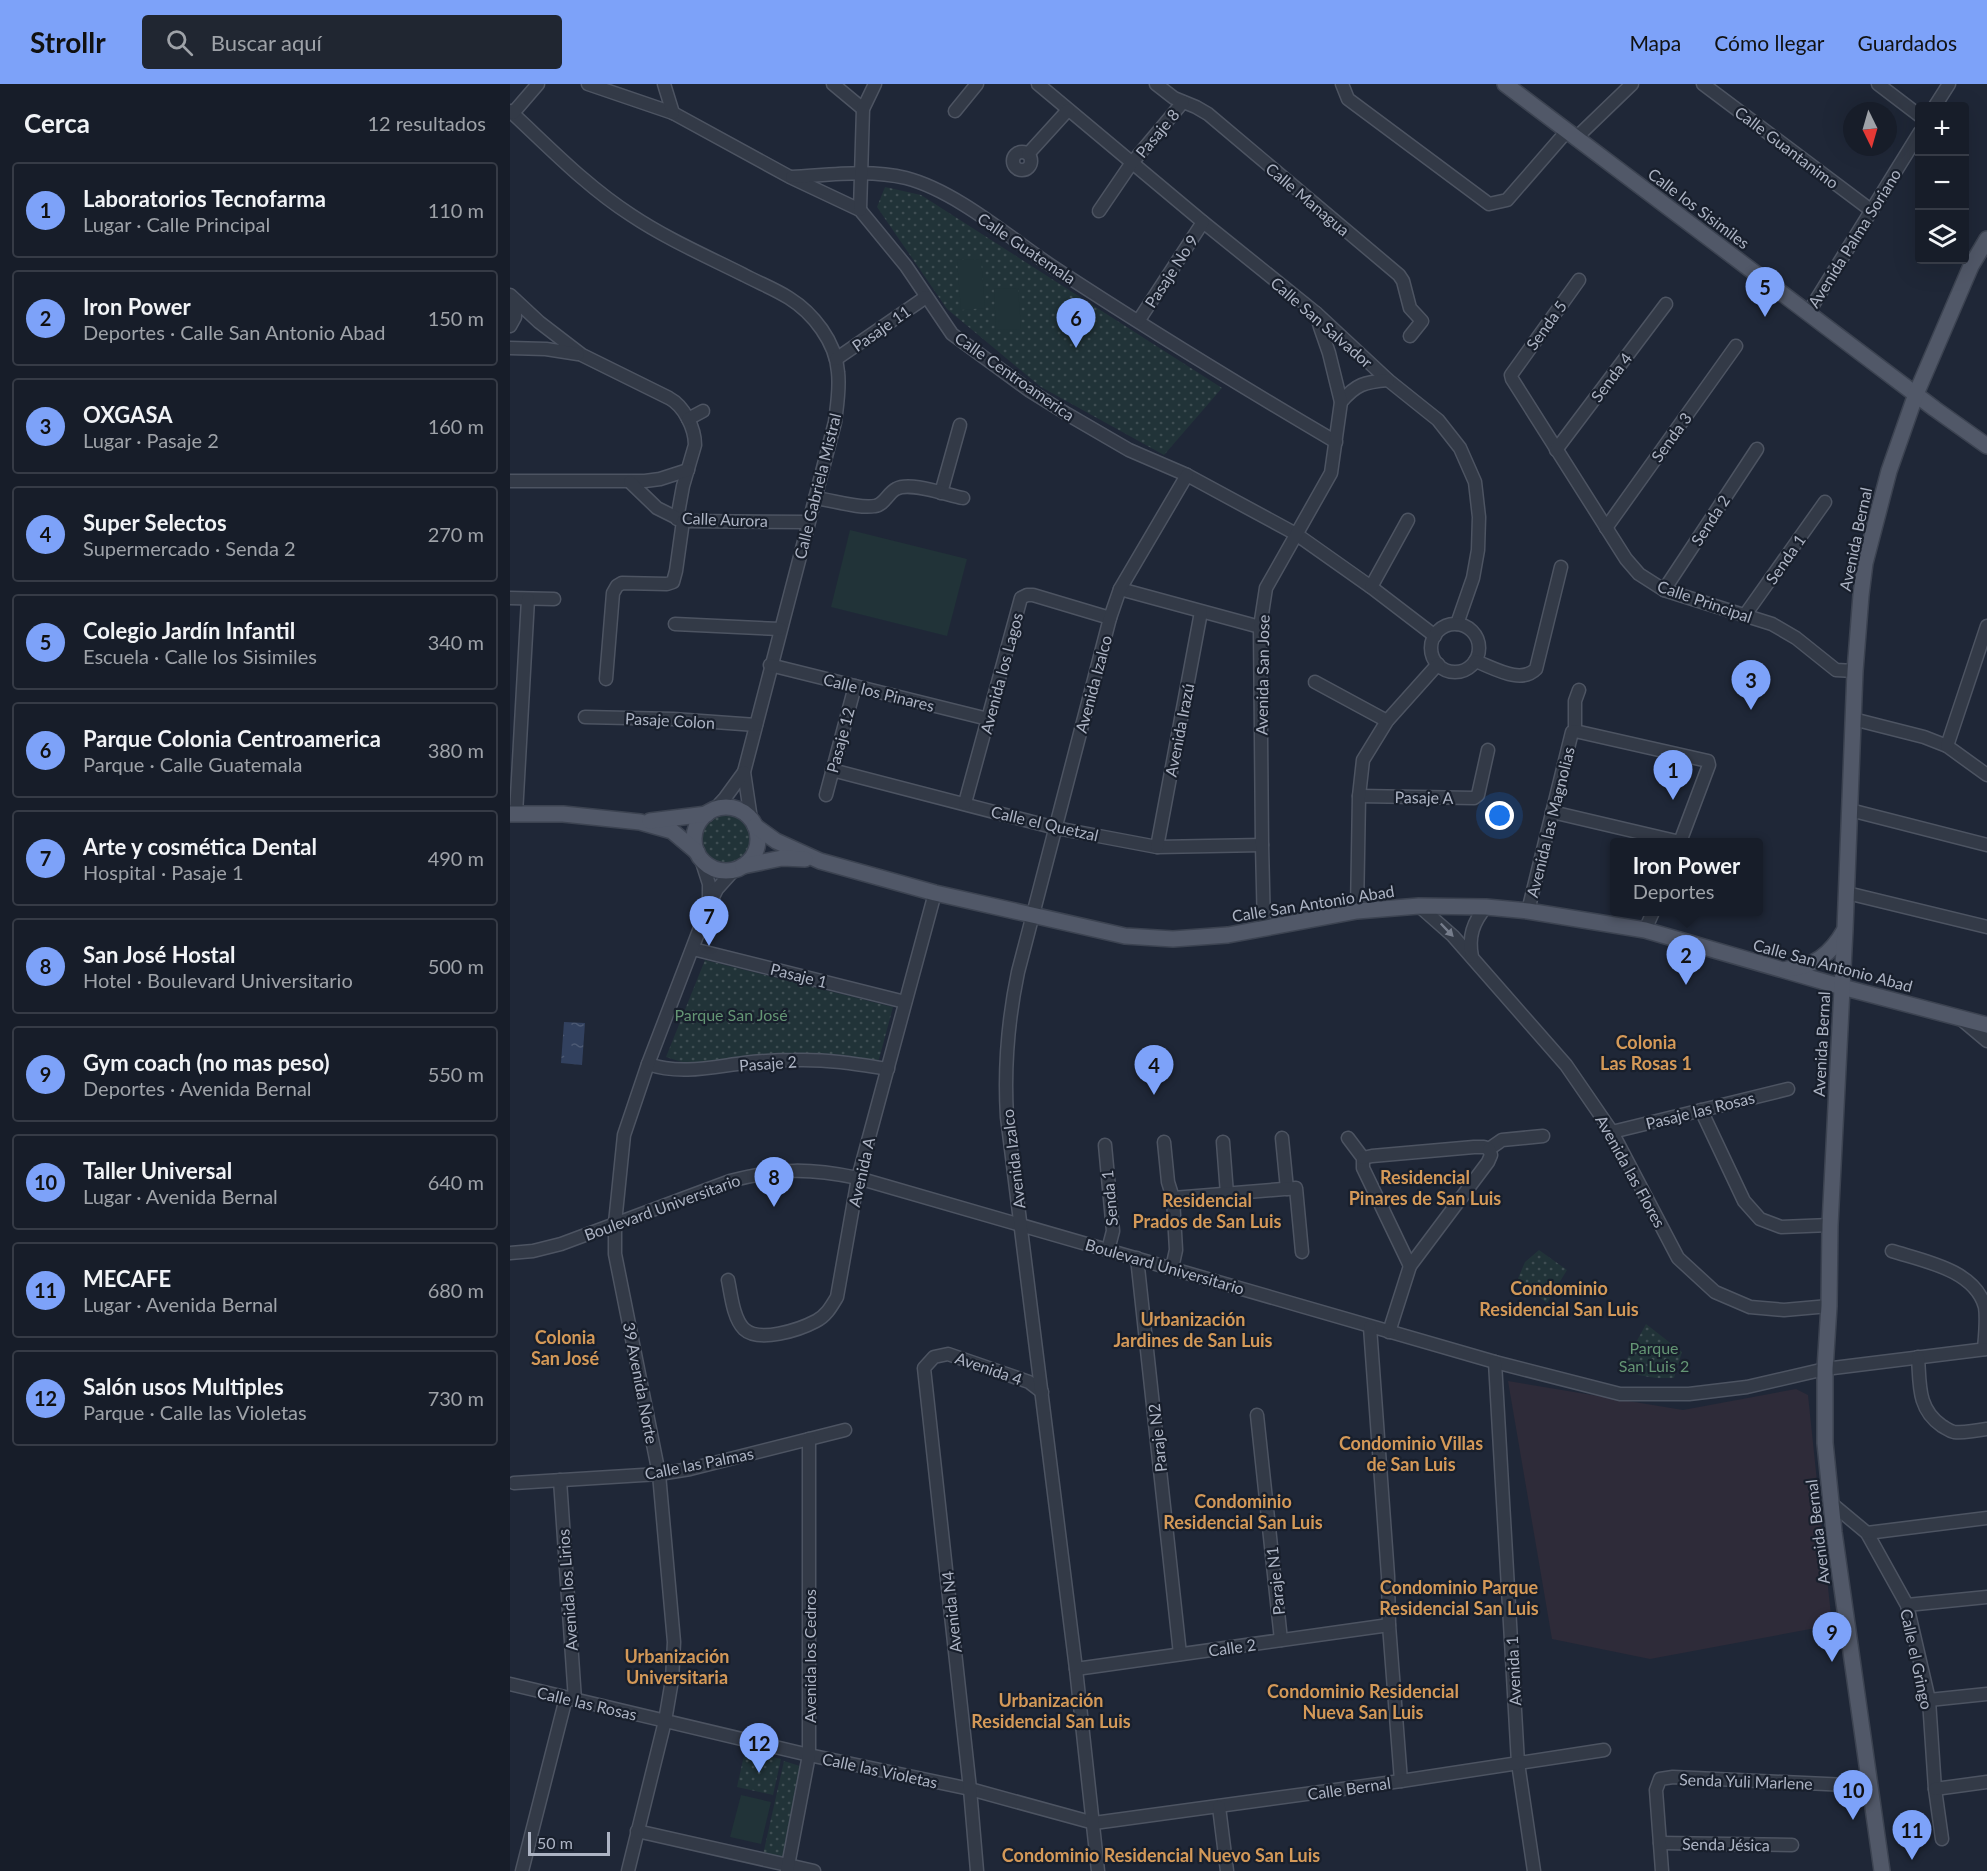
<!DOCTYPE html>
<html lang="es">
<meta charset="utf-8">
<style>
:root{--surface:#171d29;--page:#202631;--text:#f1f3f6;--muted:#9ea2a8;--line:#363b46;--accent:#7da2f9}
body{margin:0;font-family:Lato,sans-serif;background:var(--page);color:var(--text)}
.controls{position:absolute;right:18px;top:18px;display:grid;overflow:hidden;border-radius:6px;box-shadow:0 6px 24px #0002}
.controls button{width:54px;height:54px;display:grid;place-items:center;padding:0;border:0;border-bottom:2px solid var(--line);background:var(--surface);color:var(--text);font:30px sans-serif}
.compass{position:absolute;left:1333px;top:18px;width:54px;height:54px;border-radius:50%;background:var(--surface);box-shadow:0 6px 24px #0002;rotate:175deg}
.scale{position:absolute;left:18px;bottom:15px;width:82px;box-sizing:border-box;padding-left:6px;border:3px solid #adb4c4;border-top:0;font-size:16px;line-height:21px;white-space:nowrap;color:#adb4c4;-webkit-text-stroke:4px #181f2c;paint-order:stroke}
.you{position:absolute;left:990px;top:732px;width:21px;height:21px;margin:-15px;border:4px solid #fff;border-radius:50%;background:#1a73e8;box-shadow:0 0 0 9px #1a73e833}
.badge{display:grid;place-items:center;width:39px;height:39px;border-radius:50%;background:var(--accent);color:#111;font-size:20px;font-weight:700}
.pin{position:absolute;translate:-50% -50px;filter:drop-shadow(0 2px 3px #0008)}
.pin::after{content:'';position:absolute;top:32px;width:21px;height:18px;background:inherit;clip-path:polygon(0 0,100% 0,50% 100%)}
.popup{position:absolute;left:1100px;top:754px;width:153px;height:78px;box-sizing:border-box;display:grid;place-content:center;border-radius:6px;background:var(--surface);filter:drop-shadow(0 2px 4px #0005);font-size:20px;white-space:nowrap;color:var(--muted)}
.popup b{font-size:22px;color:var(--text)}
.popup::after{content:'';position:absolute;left:50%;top:100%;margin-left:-12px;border:12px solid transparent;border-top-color:var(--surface)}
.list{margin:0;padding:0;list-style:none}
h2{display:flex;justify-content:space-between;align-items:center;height:78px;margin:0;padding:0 24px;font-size:26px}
h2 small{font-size:20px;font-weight:400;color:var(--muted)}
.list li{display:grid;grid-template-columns:39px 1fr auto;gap:18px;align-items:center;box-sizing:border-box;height:96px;margin:0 12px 12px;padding:0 12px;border:2px solid var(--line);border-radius:6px}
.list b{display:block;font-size:22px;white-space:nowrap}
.list p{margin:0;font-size:20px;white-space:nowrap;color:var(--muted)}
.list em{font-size:20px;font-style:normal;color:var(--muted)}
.icon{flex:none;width:33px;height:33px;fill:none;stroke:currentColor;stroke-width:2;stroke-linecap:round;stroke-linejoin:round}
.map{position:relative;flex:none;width:1477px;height:1787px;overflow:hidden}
header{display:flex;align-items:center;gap:36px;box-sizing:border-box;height:84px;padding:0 30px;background:var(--accent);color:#111}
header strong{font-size:28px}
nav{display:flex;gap:33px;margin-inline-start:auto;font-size:21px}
.search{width:420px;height:54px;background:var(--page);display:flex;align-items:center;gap:15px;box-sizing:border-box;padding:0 21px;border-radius:6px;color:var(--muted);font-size:22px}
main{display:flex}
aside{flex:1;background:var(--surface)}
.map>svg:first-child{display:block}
.medical{fill:#2e2b39}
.park{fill:url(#park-dots)}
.pitch{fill:#213338}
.water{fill:url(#water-ripples)}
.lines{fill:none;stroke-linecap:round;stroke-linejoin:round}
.minor-casing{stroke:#4d5462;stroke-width:15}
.major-casing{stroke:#3c4351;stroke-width:18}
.minor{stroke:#333a47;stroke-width:12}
.major{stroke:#515868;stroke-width:15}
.oneway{fill:#767d8c}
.labels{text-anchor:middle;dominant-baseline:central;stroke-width:4.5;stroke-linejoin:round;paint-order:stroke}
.street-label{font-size:16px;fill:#adb4c4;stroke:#181f2c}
.park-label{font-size:16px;fill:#649574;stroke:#181f2c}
.neighbourhood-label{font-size:18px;font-weight:bold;fill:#d49958;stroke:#181f2c}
</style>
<header>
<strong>Strollr</strong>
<div class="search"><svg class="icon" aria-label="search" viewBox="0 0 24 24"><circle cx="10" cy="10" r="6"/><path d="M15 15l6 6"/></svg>Buscar aquí</div>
<nav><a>Mapa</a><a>Cómo llegar</a><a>Guardados</a></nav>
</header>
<main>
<aside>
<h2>Cerca<small>12 resultados</small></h2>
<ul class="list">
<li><span class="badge">1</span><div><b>Laboratorios Tecnofarma</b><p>Lugar · Calle Principal</p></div><em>110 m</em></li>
<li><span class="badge">2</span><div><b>Iron Power</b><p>Deportes · Calle San Antonio Abad</p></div><em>150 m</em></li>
<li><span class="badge">3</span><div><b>OXGASA</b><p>Lugar · Pasaje 2</p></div><em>160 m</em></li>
<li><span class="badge">4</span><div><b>Super Selectos</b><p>Supermercado · Senda 2</p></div><em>270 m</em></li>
<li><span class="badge">5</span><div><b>Colegio Jardín Infantil</b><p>Escuela · Calle los Sisimiles</p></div><em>340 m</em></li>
<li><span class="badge">6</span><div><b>Parque Colonia Centroamerica</b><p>Parque · Calle Guatemala</p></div><em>380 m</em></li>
<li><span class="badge">7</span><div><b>Arte y cosmética Dental</b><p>Hospital · Pasaje 1</p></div><em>490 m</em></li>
<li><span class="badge">8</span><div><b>San José Hostal</b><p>Hotel · Boulevard Universitario</p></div><em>500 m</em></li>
<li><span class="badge">9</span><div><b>Gym coach (no mas peso)</b><p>Deportes · Avenida Bernal</p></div><em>550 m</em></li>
<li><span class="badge">10</span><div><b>Taller Universal</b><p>Lugar · Avenida Bernal</p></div><em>640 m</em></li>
<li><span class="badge">11</span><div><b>MECAFE</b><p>Lugar · Avenida Bernal</p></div><em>680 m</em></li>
<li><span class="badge">12</span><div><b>Salón usos Multiples</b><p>Parque · Calle las Violetas</p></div><em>730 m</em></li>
</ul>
</aside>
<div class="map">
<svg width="1477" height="1787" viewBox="0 0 1477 1787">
<defs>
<pattern id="park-dots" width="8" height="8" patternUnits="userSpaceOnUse" patternTransform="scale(1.5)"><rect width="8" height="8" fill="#213338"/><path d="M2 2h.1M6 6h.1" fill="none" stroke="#3f4e53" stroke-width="1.8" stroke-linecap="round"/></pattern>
<pattern id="water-ripples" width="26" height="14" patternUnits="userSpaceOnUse" patternTransform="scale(1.5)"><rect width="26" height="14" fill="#32415f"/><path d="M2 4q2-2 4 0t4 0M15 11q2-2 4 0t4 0" fill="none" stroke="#4d5a74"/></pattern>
</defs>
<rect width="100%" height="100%" fill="#1f2737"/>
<polygon class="medical" points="998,1297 1173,1326 1286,1305 1298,1311 1322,1541 1140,1575 1042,1555"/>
<g class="park">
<polygon points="375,103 411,111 712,304 654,371 531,303 437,225 367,123"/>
<circle cx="216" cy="755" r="26"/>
<polygon points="195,876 383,923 368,979 278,970 178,980 156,973"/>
<polygon points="1029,1166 1057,1186 1037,1219 1007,1197 1015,1178"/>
<polygon points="1136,1240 1172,1268 1164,1294 1146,1294 1110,1288"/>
<polygon points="235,1667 271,1675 263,1711 227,1703"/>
<polygon points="274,1677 293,1683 275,1780 252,1775"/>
</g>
<g class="pitch">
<polygon points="471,175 475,224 451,226 447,176"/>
<polygon points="508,204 511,245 486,246 484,205"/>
<polygon points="340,446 457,475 437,552 321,523"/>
<polygon points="231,1711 261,1718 251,1760 220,1753"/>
</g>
<polygon class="water" points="54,938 75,939 72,981 51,979"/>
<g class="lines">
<defs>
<g id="minor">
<polyline points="78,0 163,29 280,93 350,126 396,182 442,250 520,307 557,330 619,366 677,391 786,450 861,503 925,552"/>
<polyline points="154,0 163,29"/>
<polyline points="323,0 353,25"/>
<polyline points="528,0 693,138 806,229 878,296 928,336 950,364 965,398 969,433 968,466 963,494 947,540"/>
<polyline points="646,0 664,14 686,23 698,30 889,191 893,197 900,224 912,237 900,252"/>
<polyline points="832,0 838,15 979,120 997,116 1057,47"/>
<polyline points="1193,0 1362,127"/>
<polyline points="1368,0 1410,32"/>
<polyline points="1425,22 1439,0"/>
<path d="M0 27C39 63 76 102 121 131 157 155 196 172 234 191 249 199 265 205 279 214 303 229 326 258 328 288 330 305 327 321 325 338L234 688 241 735"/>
<polyline points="445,27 467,0"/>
<polyline points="3,29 28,0"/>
<polyline points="1066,54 1122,0"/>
<circle cx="512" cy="77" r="9"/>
<polyline points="518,70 558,26"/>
<path d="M282 93C319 91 359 85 396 94 446 107 500 154 543 183 636 244 731 302 826 358"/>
<polyline points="350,126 353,25 365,0"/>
<polyline points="589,127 621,80 673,18"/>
<polyline points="1069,196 1001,291 1002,295 1116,475 1129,490 1154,506 1262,540 1286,554 1326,586 1345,587"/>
<path d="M0 211 29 238 72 271 159 314C174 322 185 344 185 361L173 402 167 435"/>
<polyline points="1298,229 1410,48"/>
<polyline points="629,236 693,138"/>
<polyline points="0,242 5,233 5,216"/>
<polyline points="0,264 36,265 68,270"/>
<polyline points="326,275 416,213"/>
<path d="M831 318C846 300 855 298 878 296"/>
<polyline points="178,335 193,327"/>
<polyline points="1046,366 1156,220"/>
<polyline points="0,397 135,397 150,395 178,386"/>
<polyline points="120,398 147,424 173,437 298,438"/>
<polyline points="431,409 450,341"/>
<path d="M305 414C322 416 349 425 365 422 374 421 378 409 386 405 400 397 437 411 453 414"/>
<polyline points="1096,444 1226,262"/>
<polyline points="861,503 898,436"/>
<polyline points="610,505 750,543"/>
<polyline points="1154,506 1247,365"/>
<polyline points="0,514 44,515"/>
<polyline points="1235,531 1315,418"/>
<polyline points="165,540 270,545"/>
<circle cx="945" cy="564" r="24"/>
<path d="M965 577C983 583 1010 601 1026 585L1051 483"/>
<polyline points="260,581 478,635"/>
<polyline points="96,595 103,509 107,502 112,499 157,500 163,498 166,487 173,437"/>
<polyline points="805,598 877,637"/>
<polyline points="75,633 163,635 246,641"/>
<polyline points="1343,635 1414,653 1437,662 1477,691"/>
<polyline points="1065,647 1065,617 1069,606"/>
<polyline points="1437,662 1477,542"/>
<polyline points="322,686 546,744 647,763 752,761"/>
<polyline points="316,711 345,602"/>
<polyline points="849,712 964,714 968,711 978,666"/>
<polyline points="455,719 511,514 517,511 523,511 600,534"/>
<polyline points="204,726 215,714 234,688"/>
<polyline points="1340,726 1477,761"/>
<polyline points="1042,728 1170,758"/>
<polyline points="6,730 18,515"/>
<polyline points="647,763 691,528"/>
<polyline points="191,775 199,800 199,817"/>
<polyline points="1337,809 1477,843"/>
<polyline points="909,822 943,852 1056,981 1102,1048 1168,1174 1205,1208 1240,1223 1274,1226 1319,1222"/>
<polyline points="847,827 849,712 853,676 877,637 928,580"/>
<polyline points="1018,827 1062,648 1065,647 1198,677 1199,681 1170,758"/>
<polyline points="754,845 752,761 750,543 756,504 821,389 831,318 819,269 810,243 806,229"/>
<polyline points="1135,846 1143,828"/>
<polyline points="183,865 395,918"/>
<path d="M962 873C958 853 963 838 976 823"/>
<polyline points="1452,936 1477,957"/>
<path d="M138 980C170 991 202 983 234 979 251 977 268 976 285 976 317 975 347 980 378 985"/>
<polyline points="1191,1026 1234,1117 1250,1135 1271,1143 1320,1141"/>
<polyline points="1102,1048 1278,1005"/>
<polyline points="772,1054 777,1105"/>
<polyline points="838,1054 853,1074 853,1084 900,1182"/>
<polyline points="654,1058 658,1098 663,1114 666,1166 662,1184"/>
<polyline points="713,1058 717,1110"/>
<polyline points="595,1061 603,1147 598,1166"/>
<polyline points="853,1074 862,1072 964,1063 974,1063 979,1065 992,1056 1033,1052"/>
<polyline points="663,1114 786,1104 792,1168"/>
<path d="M1382 1167C1414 1177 1465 1186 1475 1223 1477 1235 1475 1253 1474 1265"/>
<path d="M0 1169 23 1167 51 1160 220 1097C270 1084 298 1084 348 1094L985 1278 1110 1310H1179L1237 1303 1315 1285 1477 1265"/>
<polyline points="627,1174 670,1570"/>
<path d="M218 1196C221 1210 223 1234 234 1245 249 1259 289 1246 306 1237 316 1232 321 1223 327 1213L348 1094 425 809"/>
<polyline points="860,1243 878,1492 879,1541 891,1697"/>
<polyline points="879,1248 900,1182 978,1078 981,1071 979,1065"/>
<path d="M1408 1273C1410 1300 1407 1325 1432 1342 1436 1344 1439 1347 1444 1348 1455 1349 1466 1347 1477 1345"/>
<polyline points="985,1278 1008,1679 1024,1787"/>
<polyline points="747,1331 771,1556"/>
<polyline points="50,1396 65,1616"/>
<polyline points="4,1399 149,1390 180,1385 335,1346"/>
<polyline points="1321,1419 1357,1449 1397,1521 1419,1616 1425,1705 1432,1755"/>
<polyline points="1357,1449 1477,1434"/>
<polyline points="1397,1521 1477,1513"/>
<polyline points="566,1585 879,1541"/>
<polyline points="0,1600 299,1671 460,1705 584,1739 891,1697 1094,1666"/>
<polyline points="1419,1616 1477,1610"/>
<polyline points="1425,1705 1477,1698"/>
<polyline points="709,1723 717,1787"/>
<polyline points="127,1747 304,1787"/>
<polyline points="1150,1759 1282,1761"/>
<polyline points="12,1787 56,1614"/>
<polyline points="118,1787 155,1637 162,1596 164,1558 149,1390 105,1170 105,1139 114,1051 138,980 198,823 207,805 224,786"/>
<polyline points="277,1787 299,1671 299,1355"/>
<polyline points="467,1787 460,1705 414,1284 424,1273 438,1270 519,1298 532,1308"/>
<path d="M588 1787 566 1585 497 1033C494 984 498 936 508 888L600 534 610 505 677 391"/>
<polyline points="1152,1787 1146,1706 1150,1695 1163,1693 1359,1702"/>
</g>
<g id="major">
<polyline points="995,0 1425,325 1477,362"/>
<circle cx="216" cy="755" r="32"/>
<polyline points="0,730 53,730 130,738 162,747 187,768"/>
<polyline points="140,737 197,730"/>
<polyline points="245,742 266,757 310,777 425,809 615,852 663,855 718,851 847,827 909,822 976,823 1018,827 1135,846 1332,903 1477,941"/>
<polyline points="233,782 272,774 295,775"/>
<path d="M1277 885C1304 883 1321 870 1334 847"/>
<polyline points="1372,1787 1324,1448 1315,1359 1315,1285 1319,1222 1320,1141 1335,845 1345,587 1351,511 1355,479 1379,387 1406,310 1461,182 1477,155"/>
</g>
</defs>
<use href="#minor" class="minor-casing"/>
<use href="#major" class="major-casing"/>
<use href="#minor" class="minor"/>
<use href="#major" class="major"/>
</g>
<defs><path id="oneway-solid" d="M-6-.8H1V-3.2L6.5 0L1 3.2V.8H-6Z" transform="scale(1.5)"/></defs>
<use class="oneway" href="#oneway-solid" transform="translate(937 846) rotate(46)"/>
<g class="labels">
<g class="street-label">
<text transform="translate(647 49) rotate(-50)">Pasaje 8</text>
<text transform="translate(1277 63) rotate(37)">Calle Guantanimo</text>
<text transform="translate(798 115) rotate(40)">Calle Managua</text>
<text transform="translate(1189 124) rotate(37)">Calle los Sisimiles</text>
<text transform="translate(1344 154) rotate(-58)">Avenida Palma Soriano</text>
<text transform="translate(517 164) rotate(34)">Calle Guatemala</text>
<text transform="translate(661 187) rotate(-57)">Pasaje No 9</text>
<text transform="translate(812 238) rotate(41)">Calle San Salvador</text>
<text transform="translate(1036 241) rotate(-54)">Senda 5</text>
<text transform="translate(371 244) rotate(-35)">Pasaje 11</text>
<text transform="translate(505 292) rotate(35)">Calle Centroamerica</text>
<text transform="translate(1101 293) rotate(-53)">Senda 4</text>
<text transform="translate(1161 353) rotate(-54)">Senda 3</text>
<text transform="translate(307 402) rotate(-76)">Calle Gabriela Mistral</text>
<text transform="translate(215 435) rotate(2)">Calle Aurora</text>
<text transform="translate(1200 436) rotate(-57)">Senda 2</text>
<text transform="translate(1345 455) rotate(-78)">Avenida Bernal</text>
<text transform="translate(1275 475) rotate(-55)">Senda 1</text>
<text transform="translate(1195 517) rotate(19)">Calle Principal</text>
<text transform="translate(491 589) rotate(-75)">Avenida los Lagos</text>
<text transform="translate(752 591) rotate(-89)">Avenida San Jose</text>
<text transform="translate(583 600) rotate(-75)">Avenida Izalco</text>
<text transform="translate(369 608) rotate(14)">Calle los Pinares</text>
<text transform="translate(160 636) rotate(3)">Pasaje Colon</text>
<text transform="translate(669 646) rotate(-79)">Avenida Irazú</text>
<text transform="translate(330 656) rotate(-75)">Pasaje 12</text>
<text transform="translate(914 713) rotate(1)">Pasaje A</text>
<text transform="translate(1040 738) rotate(-76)">Avenida las Magnolias</text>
<text transform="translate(535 739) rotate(13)">Calle el Quetzal</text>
<text transform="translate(803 819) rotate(-9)">Calle San Antonio Abad</text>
<text transform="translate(1323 881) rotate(15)">Calle San Antonio Abad</text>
<text transform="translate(289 891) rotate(14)">Pasaje 1</text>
<text transform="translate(1311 960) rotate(-87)">Avenida Bernal</text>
<text transform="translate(258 979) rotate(-4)">Pasaje 2</text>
<text transform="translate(1190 1026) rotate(-14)">Pasaje las Rosas</text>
<text transform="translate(503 1075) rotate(-97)">Avenida Izalco</text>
<text transform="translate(1121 1087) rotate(61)">Avenida las Flores</text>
<text transform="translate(351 1088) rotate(-77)">Avenida A</text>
<text transform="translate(599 1114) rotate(-95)">Senda 1</text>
<text transform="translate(152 1123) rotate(-20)">Boulevard Universitario</text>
<text transform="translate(655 1182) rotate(16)">Boulevard Universitario</text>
<text transform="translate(479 1284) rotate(19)">Avenida 4</text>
<text transform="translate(131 1299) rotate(79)">39 Avenida Norte</text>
<text transform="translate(647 1354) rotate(-96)">Paraje N2</text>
<text transform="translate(189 1379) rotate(-11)">Calle las Palmas</text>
<text transform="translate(1307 1448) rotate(-97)">Avenida Bernal</text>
<text transform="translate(765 1497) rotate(-96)">Paraje N1</text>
<text transform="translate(57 1506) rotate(-94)">Avenida los Lirios</text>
<text transform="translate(441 1528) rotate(-96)">Avenida N4</text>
<text transform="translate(722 1563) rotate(-8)">Calle 2</text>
<text transform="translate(299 1572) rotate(-90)">Avenida los Cedros</text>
<text transform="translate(1407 1575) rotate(78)">Calle el Gringo</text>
<text transform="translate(1003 1587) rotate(-93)">Avenida 1</text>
<text transform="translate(77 1619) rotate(13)">Calle las Rosas</text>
<text transform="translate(370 1686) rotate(12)">Calle las Violetas</text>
<text transform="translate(1236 1697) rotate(2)">Senda Yuli Marlene</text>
<text transform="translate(839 1704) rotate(-8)">Calle Bernal</text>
<text transform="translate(1216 1760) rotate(1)">Senda Jésica</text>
</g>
<g class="park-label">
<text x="221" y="930">Parque San José</text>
<text x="1144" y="1263">Parque<tspan x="1144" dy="18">San Luis 2</tspan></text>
</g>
<g class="neighbourhood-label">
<text x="1136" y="958">Colonia<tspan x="1136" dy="21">Las Rosas 1</tspan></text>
<text x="915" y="1093">Residencial<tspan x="915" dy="21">Pinares de San Luis</tspan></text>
<text x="697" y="1116">Residencial<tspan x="697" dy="21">Prados de San Luis</tspan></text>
<text x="1049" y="1204">Condominio<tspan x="1049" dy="21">Residencial San Luis</tspan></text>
<text x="683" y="1235">Urbanización<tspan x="683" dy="21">Jardines de San Luis</tspan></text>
<text x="55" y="1253">Colonia<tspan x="55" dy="21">San José</tspan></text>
<text x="901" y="1359">Condominio Villas<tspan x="901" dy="21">de San Luis</tspan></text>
<text x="733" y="1417">Condominio<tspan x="733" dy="21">Residencial San Luis</tspan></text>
<text x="949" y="1503">Condominio Parque<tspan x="949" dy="21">Residencial San Luis</tspan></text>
<text x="167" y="1572">Urbanización<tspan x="167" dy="21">Universitaria</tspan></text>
<text x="853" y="1607">Condominio Residencial<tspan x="853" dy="21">Nueva San Luis</tspan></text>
<text x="541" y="1616">Urbanización<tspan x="541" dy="21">Residencial San Luis</tspan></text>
<text x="651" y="1771">Condominio Residencial Nuevo San Luis</text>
</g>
</g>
</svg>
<div class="controls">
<button>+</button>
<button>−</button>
<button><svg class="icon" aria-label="layers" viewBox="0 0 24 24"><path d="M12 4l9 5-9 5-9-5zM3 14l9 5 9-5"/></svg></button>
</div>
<svg class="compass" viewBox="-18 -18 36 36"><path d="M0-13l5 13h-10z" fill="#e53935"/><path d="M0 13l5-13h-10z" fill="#9ea2a8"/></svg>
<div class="scale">50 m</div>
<div class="you"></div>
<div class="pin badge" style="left:1163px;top:716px">1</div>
<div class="pin badge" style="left:1176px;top:901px">2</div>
<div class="popup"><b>Iron Power</b>Deportes</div>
<div class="pin badge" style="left:1241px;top:626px">3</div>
<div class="pin badge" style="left:644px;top:1011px">4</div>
<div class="pin badge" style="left:1255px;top:233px">5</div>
<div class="pin badge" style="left:566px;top:264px">6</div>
<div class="pin badge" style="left:199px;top:862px">7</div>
<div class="pin badge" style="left:264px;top:1123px">8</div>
<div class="pin badge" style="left:1322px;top:1578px">9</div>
<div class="pin badge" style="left:1343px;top:1736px">10</div>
<div class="pin badge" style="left:1402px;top:1776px">11</div>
<div class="pin badge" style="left:249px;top:1689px">12</div>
</div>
</main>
